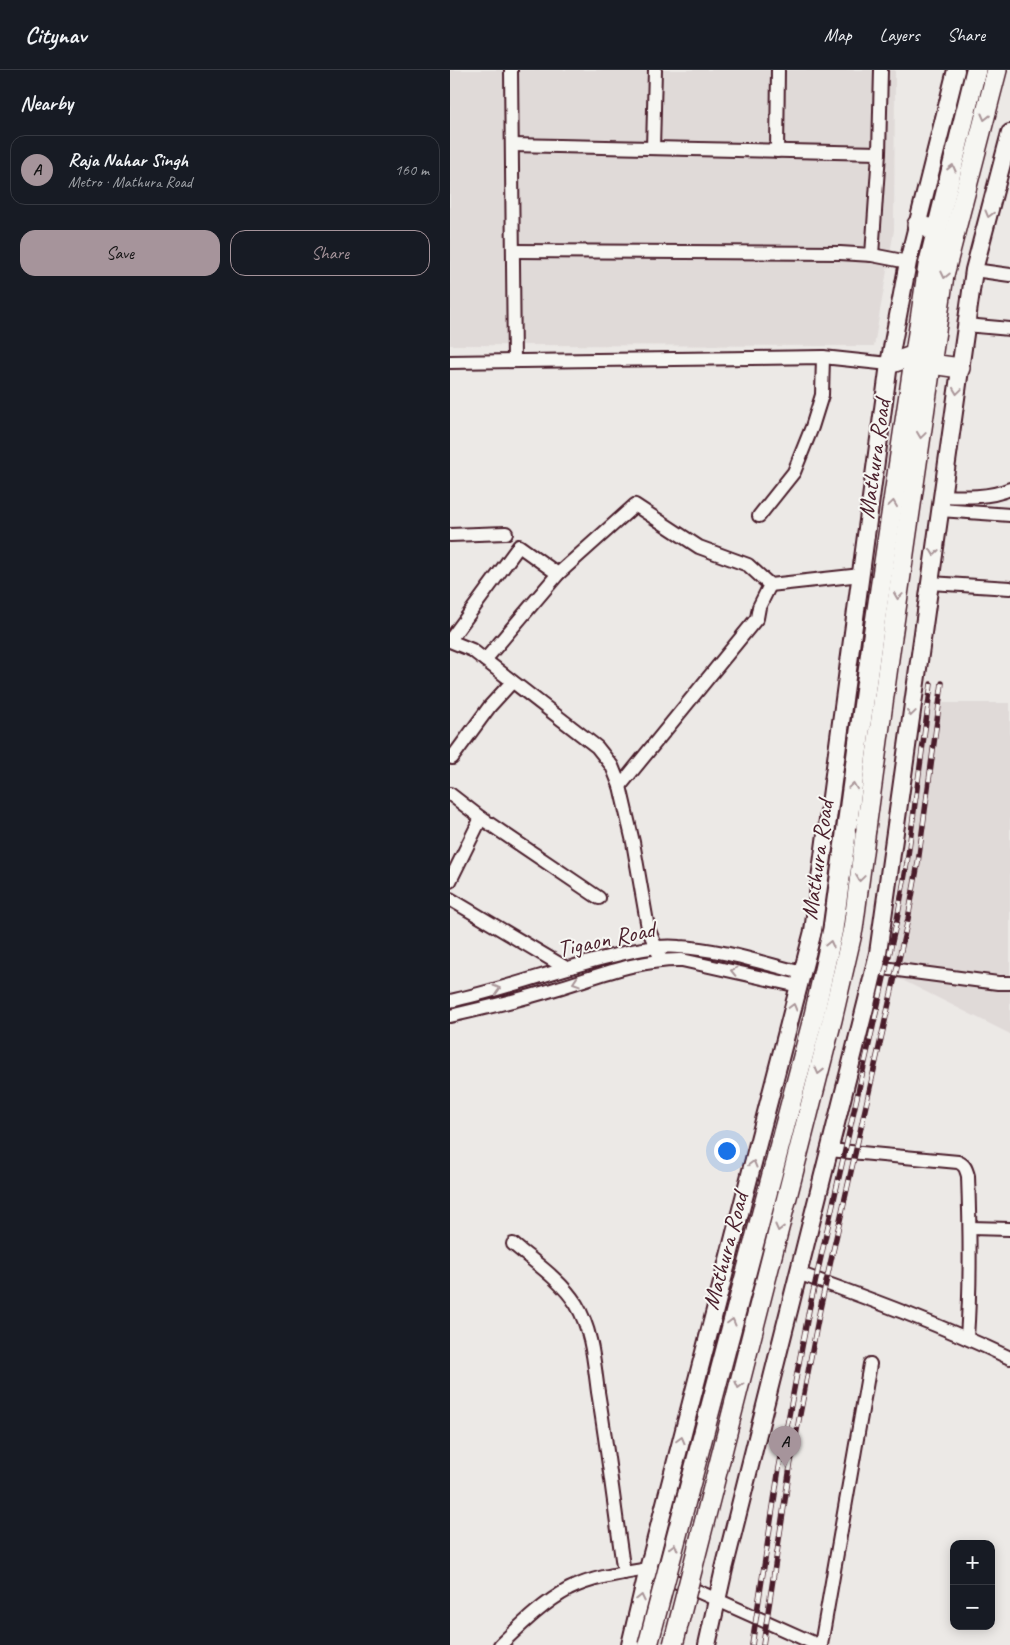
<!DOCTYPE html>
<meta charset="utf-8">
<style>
:root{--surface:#171b24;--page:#20242c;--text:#f1f3f6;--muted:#9ea1a6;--line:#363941;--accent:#a6949b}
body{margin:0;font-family:Caveat,sans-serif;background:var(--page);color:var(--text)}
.controls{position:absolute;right:15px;bottom:15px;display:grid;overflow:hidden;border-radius:10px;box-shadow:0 2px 12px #0003}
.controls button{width:45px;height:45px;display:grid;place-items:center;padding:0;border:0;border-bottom:1px solid var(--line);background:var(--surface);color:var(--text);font:25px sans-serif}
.you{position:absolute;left:276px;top:1080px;width:18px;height:18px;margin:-12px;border:4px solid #fff;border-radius:50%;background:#1a73e8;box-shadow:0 0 0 8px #1a73e833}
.badge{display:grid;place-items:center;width:32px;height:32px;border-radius:50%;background:var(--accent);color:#111;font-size:16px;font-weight:700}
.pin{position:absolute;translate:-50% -41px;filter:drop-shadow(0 1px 2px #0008)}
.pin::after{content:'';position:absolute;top:26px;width:18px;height:15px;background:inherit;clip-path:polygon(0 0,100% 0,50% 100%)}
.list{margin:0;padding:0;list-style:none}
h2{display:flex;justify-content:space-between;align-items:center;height:65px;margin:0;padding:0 20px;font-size:21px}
h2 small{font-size:16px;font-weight:400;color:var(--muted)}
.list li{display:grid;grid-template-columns:32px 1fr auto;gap:15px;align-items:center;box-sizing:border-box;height:70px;margin:0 10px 10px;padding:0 10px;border:1px solid var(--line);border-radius:15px}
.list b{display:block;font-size:19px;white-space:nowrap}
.list p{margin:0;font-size:16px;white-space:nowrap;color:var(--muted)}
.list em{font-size:16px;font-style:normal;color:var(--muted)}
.actions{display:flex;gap:10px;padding:15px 20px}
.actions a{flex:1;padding:11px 0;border:1px solid var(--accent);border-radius:15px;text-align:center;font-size:18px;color:var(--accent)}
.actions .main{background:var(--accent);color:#111}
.map{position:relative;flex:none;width:560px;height:1575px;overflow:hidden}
header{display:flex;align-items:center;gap:30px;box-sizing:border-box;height:70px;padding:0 25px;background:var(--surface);border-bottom:1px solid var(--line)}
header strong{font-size:24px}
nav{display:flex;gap:28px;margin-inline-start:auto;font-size:18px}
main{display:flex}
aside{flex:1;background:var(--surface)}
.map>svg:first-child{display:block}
.built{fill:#e0dad8}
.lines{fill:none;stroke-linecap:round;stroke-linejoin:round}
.minor-casing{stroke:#4a1f2b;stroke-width:16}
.major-casing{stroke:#4a1f2b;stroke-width:20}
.highway-casing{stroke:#4a1f2b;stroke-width:22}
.minor{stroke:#f6f6f2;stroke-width:12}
.major{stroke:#f6f6f2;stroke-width:16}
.highway{stroke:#f6f6f2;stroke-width:19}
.rail-casing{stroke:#4a1f2b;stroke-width:5.5}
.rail{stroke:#f6f6f2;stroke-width:4;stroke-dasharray:11;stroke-linecap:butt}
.highway-bridge-casing{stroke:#4a1f2b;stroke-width:22;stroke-linecap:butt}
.highway-bridge{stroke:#f6f6f2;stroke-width:19}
.oneway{stroke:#a99598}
.labels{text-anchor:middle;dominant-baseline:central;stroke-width:4;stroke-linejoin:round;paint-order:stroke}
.street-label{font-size:24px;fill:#4a1f2b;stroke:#f6f6f2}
</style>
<header>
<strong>Citynav</strong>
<nav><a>Map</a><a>Layers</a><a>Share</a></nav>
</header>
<main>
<aside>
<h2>Nearby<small></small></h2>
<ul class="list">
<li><span class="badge">A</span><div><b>Raja Nahar Singh</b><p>Metro · Mathura Road</p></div><em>160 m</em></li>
</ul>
<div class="actions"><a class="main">Save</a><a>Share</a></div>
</aside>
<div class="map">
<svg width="560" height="1575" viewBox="0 0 560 1575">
<rect width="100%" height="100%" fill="#ece9e6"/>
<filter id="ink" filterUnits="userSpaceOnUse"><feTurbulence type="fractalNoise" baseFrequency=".02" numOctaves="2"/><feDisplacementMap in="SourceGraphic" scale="10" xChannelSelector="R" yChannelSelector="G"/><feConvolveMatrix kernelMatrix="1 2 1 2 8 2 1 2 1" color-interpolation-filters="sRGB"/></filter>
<g filter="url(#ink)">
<g class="built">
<polygon points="0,0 445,0 444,160 424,276 0,275"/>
<polygon points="478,633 560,633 560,964 442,905"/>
</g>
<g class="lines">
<defs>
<g id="minor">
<polyline points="61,0 64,291"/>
<polyline points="62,75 429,83"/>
<polyline points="203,78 205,0"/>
<polyline points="327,81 328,0"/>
<polyline points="63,181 390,183 422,185 429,83 431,0"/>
<polyline points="422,185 458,192"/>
<polyline points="524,200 560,205"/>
<polyline points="516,255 560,259"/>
<polyline points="0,292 373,287 439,294"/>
<path d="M492 426C514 427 540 428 560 419"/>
<polyline points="490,440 560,445"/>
<polyline points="309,446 344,402 362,357 372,325 373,287"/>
<polyline points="0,465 56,463"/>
<polyline points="480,513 560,518"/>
<polyline points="320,515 411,505"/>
<polyline points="0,570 69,476 108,504"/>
<polyline points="0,571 22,580 147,677 162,696 170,716 183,772 198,858 211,890"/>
<polyline points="35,590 108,504 185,435 249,477 298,495 320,515 309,537 307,548 170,716"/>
<polyline points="2,688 40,636 62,612"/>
<polyline points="0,724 31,748 149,828"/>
<polyline points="0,811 31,748"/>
<polyline points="0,829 116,898"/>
<polyline points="425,897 548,913 560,913"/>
<path d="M0 931C53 920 105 900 158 887 181 881 205 875 229 877 271 879 312 893 352 903"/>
<path d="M0 946C35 938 70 930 105 919 146 907 188 889 232 890L349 916"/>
<path d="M379 1080 508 1092C515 1095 516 1099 518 1106 520 1160 521 1213 517 1267"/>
<polyline points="520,1158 560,1159"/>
<path d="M63 1174C84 1192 111 1210 126 1234 142 1260 144 1292 148 1322 158 1382 165 1442 174 1503"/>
<path d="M348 1203C420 1229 491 1255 560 1288"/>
<path d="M50 1575C71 1555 93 1533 119 1519 143 1507 172 1503 198 1499L368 1575"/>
<polyline points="371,1575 420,1294"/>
</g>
<g id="major">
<polyline points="180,1575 198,1499 363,861 439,294 458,192 506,0"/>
<polyline points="257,1575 274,1499 417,930 428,883 524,200 560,63"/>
</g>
<g id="highway">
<polyline points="467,155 487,160"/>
<polyline points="439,294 465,285"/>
<polyline points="481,294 510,298"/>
<polyline points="416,759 441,574 494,205 547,0"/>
<polyline points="396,764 422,573 478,196 526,0"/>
</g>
</defs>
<use href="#minor" class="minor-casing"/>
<use href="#major" class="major-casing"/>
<use href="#highway" class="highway-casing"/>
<use href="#minor" class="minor"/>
<use href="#major" class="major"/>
<use href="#highway" class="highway"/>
<defs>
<g id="rail">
<polyline points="302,1575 329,1398 359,1240 447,850 457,793 481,614"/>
<polyline points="313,1575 340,1397 370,1239 458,849 468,793 492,613"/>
</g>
</defs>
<use href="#rail" class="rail-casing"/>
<use href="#rail" class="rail"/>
<defs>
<g id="highway-bridge">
<polyline points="198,1575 364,945 383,859 396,764"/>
<polyline points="223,1575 382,950 403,859 416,759"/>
</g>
</defs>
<use href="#highway-bridge" class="highway-bridge-casing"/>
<use href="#highway-bridge" class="highway-bridge"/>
</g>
<defs><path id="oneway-chevron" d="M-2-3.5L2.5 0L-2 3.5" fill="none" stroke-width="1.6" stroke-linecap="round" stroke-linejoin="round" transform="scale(1.25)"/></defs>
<g class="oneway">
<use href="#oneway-chevron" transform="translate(535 47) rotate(104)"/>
<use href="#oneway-chevron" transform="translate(502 98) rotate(-76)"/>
<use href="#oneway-chevron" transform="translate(539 144) rotate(105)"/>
<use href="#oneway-chevron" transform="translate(495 205) rotate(103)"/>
<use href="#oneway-chevron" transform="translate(507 321) rotate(98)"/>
<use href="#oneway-chevron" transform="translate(471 365) rotate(98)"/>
<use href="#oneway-chevron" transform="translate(443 434) rotate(-82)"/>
<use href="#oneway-chevron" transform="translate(484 482) rotate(98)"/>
<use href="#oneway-chevron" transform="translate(448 526) rotate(98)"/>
<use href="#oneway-chevron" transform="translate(461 643) rotate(98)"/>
<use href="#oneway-chevron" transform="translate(403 716) rotate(-82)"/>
<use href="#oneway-chevron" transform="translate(410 808) rotate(98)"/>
<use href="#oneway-chevron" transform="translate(380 874) rotate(-77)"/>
<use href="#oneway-chevron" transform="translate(284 901) rotate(-167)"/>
<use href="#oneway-chevron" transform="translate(126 912) rotate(162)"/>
<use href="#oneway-chevron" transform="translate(47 919) rotate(-17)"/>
<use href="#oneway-chevron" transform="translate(343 937) rotate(-75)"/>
<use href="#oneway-chevron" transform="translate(369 1001) rotate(104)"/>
<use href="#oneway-chevron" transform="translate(303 1094) rotate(-75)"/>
<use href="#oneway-chevron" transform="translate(329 1158) rotate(104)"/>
<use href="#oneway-chevron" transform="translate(282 1252) rotate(-75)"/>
<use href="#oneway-chevron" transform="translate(289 1315) rotate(104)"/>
<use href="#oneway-chevron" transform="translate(231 1370) rotate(-75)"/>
<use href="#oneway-chevron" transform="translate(224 1477) rotate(-75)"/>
<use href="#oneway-chevron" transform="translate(191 1528) rotate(-77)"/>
</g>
</g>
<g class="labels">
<g class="street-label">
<text transform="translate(424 389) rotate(-82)">Mathura Road</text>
<text transform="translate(367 790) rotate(-82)">Mathura Road</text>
<text transform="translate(156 869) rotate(-12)">Tigaon Road</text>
<text transform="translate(275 1181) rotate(-75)">Mathura Road</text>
</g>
</g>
</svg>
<div class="controls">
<button>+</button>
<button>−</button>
</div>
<div class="you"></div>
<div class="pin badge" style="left:335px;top:1397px">A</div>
</div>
</main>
